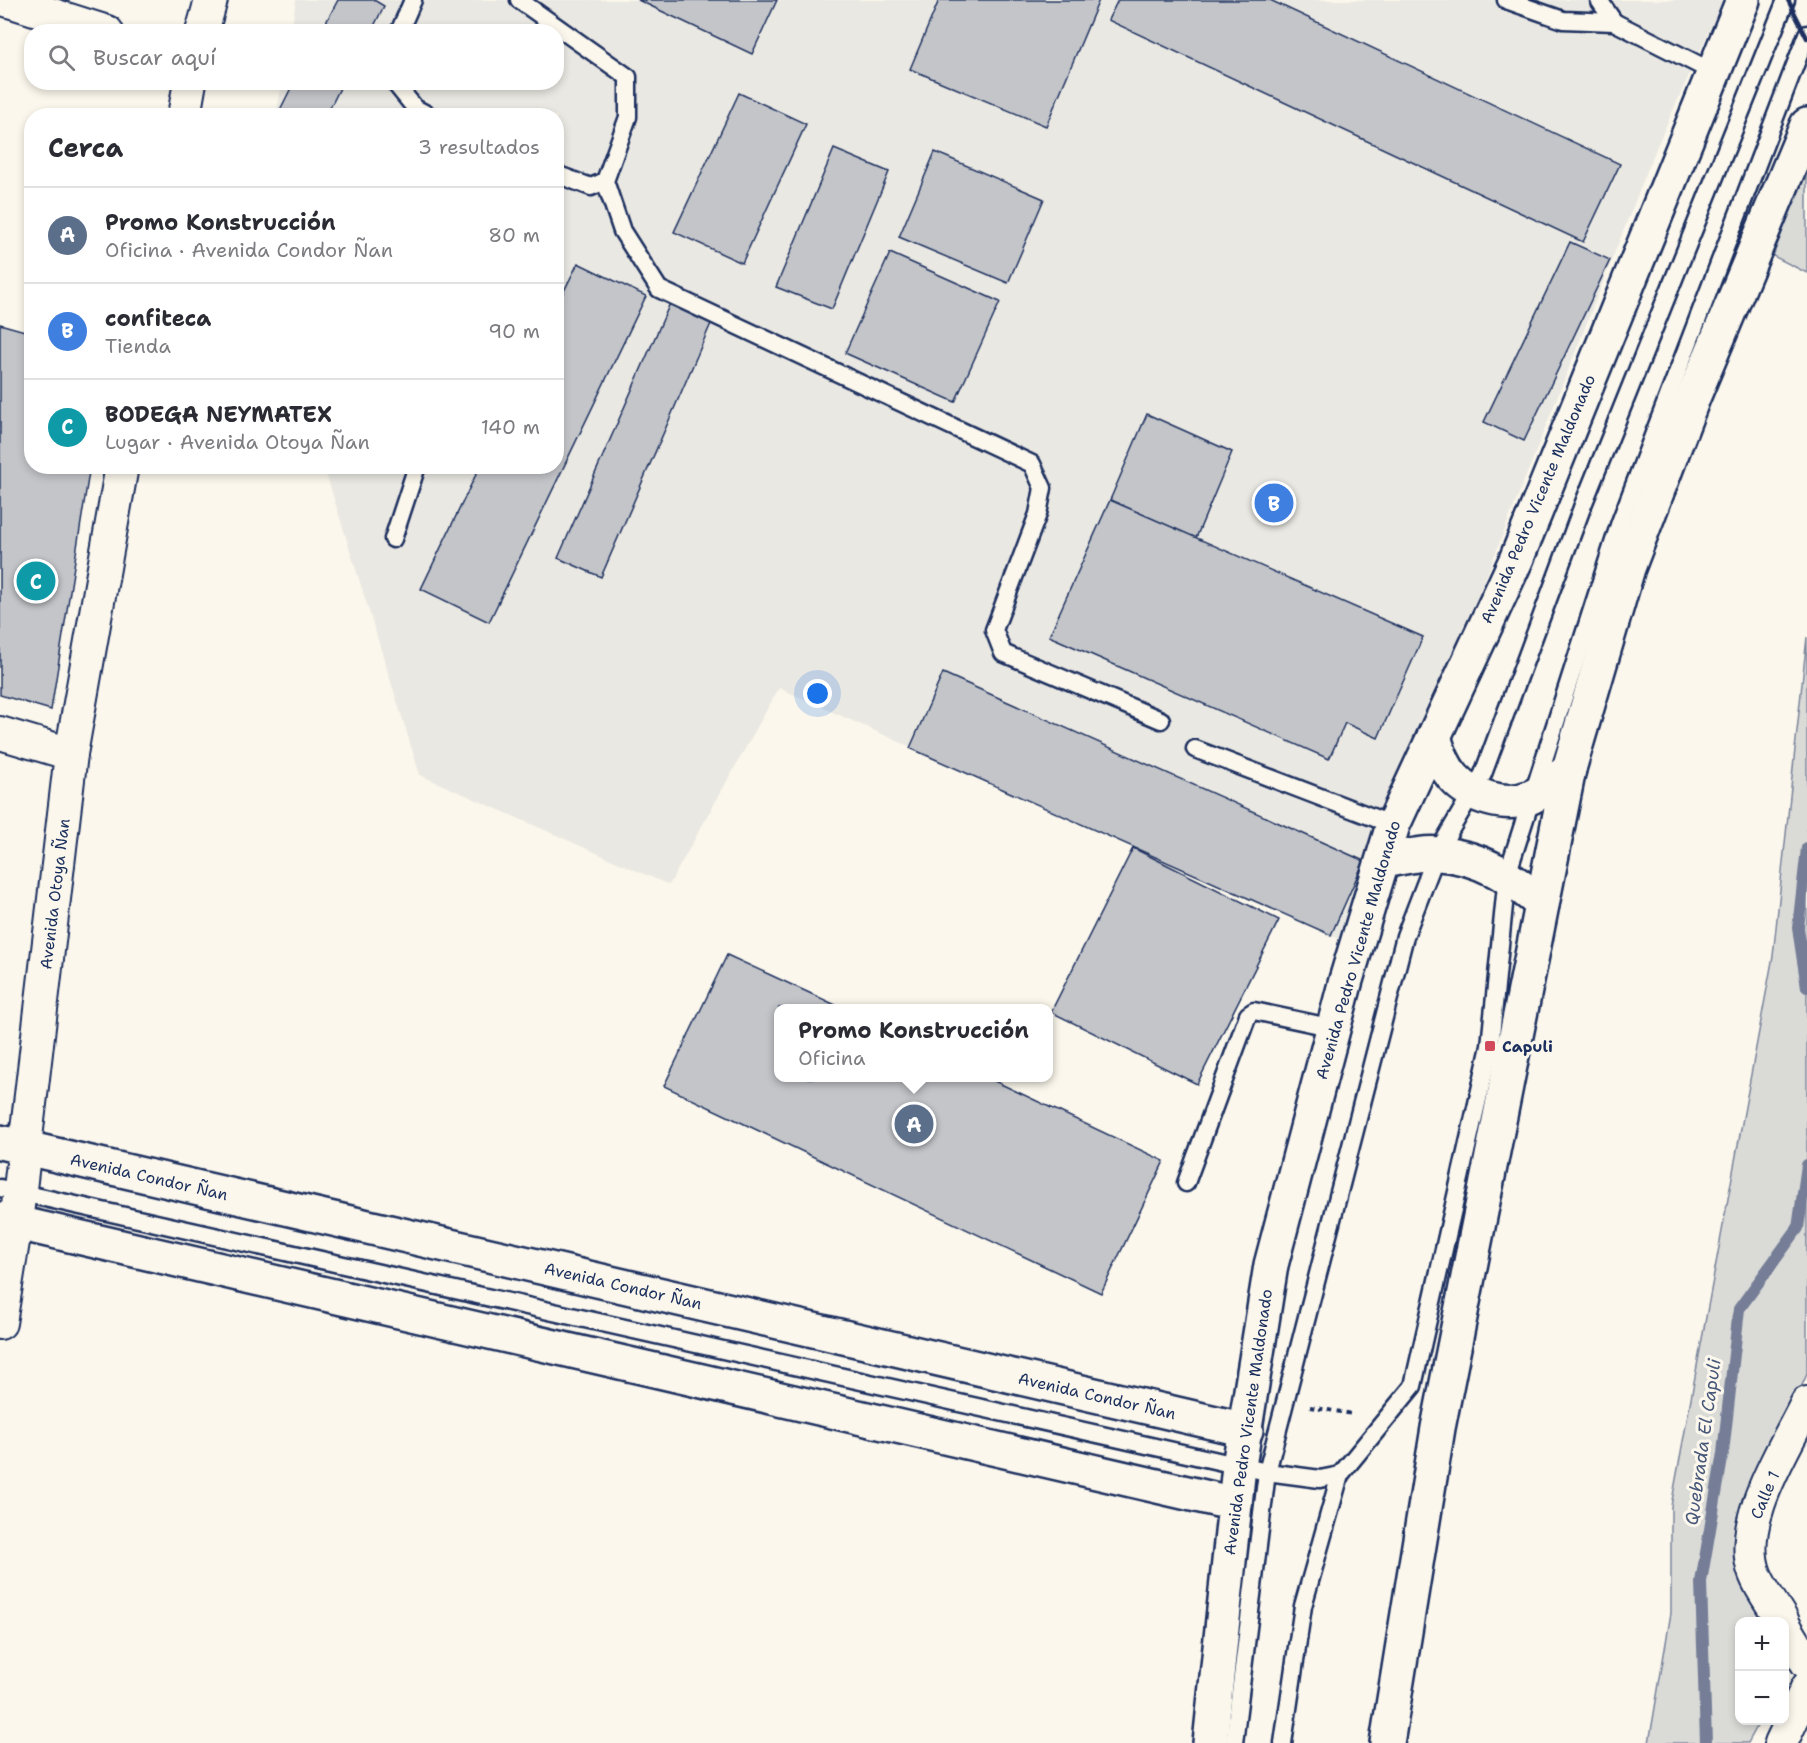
<!DOCTYPE html>
<html lang="es">
<meta charset="utf-8">
<style>
:root{--surface:#fff;--page:#f7f7f7;--text:#2b2b33;--muted:#7c7c81;--line:#e1e1e2;--accent:#d1495b}
body{margin:0;font-family:"Shantell Sans",sans-serif;background:var(--page);color:var(--text)}
.controls{position:absolute;right:18px;bottom:18px;display:grid;overflow:hidden;border-radius:12px;box-shadow:0 3px 9px #0003}
.controls button{width:54px;height:54px;display:grid;place-items:center;padding:0;border:0;border-bottom:2px solid var(--line);background:var(--surface);color:var(--text);font:30px sans-serif}
.you{position:absolute;left:818px;top:694px;width:21px;height:21px;margin:-15px;border:4px solid #fff;border-radius:50%;background:#1a73e8;box-shadow:0 0 0 9px #1a73e833}
.badge{display:grid;place-items:center;width:39px;height:39px;border-radius:50%;background:var(--accent);color:#fff;font-size:20px;font-weight:700}
.pin{position:absolute;translate:-50% -50%;border:3px solid #fff;box-shadow:0 2px 6px #0006}
.popup{position:absolute;left:774px;top:1004px;width:279px;height:78px;box-sizing:border-box;display:grid;place-content:center;border-radius:12px;background:var(--surface);filter:drop-shadow(0 2px 4px #0005);font-size:20px;white-space:nowrap;color:var(--muted)}
.popup b{font-size:22px;color:var(--text)}
.popup::after{content:'';position:absolute;left:50%;top:100%;margin-left:-12px;border:12px solid transparent;border-top-color:var(--surface)}
.list{margin:0;padding:0;list-style:none}
h2{display:flex;justify-content:space-between;align-items:center;height:78px;margin:0;padding:0 24px;font-size:26px}
h2 small{font-size:20px;font-weight:400;color:var(--muted)}
.list li{display:grid;grid-template-columns:39px 1fr auto;gap:18px;align-items:center;box-sizing:border-box;height:96px;padding:0 24px;border-top:2px solid var(--line)}
.list b{display:block;font-size:22px;white-space:nowrap}
.list p{margin:0;font-size:20px;white-space:nowrap;color:var(--muted)}
.list em{font-size:20px;font-style:normal;color:var(--muted)}
.icon{flex:none;width:33px;height:33px;fill:none;stroke:currentColor;stroke-width:2;stroke-linecap:round;stroke-linejoin:round}
.map{position:relative;flex:none;width:1807px;height:1743px;overflow:hidden}
.search{position:absolute;background:var(--surface);box-shadow:0 3px 9px #0003;left:24px;top:24px;width:540px;height:66px;display:flex;align-items:center;gap:15px;box-sizing:border-box;padding:0 21px;border-radius:24px;color:var(--muted);font-size:22px}
.panel{position:absolute;background:var(--surface);box-shadow:0 3px 9px #0003;left:24px;top:108px;width:540px;height:366px;border-radius:24px}
.map>svg:first-child{display:block}
.built{fill:#eae8e2}
.green{fill:#dadad7;stroke:#7a849a;stroke-width:1.5}
.lines{fill:none;stroke-linecap:round;stroke-linejoin:round}
.stream{stroke:#747e96;stroke-width:12}
.building{fill:#c3c5c9;stroke:#1b2f5e;stroke-width:1.5}
.lane-casing{stroke:#1b2f5e;stroke-width:21}
.street-casing{stroke:#1b2f5e;stroke-width:36}
.secondary-casing{stroke:#1b2f5e;stroke-width:38}
.primary-casing{stroke:#1b2f5e;stroke-width:38}
.path{stroke:#1b2f5e;stroke-width:4;stroke-dasharray:4.5 4.5;stroke-linecap:butt}
.lane{stroke:#fbf7ec;stroke-width:16}
.street{stroke:#fbf7ec;stroke-width:32}
.secondary{stroke:#fbf7ec;stroke-width:33}
.primary{stroke:#fbf7ec;stroke-width:33}
.rail{stroke:#1b2f5e;stroke-width:4.5}
.poi-dot{fill:#d1495b;stroke:#fbf7ec;stroke-width:2}
.labels{text-anchor:middle;dominant-baseline:central;stroke-width:6;stroke-linejoin:round;paint-order:stroke}
.street-label{font-size:16px;fill:#1b2f5e;stroke:#fbf7ec}
.poi-label{font-size:16px;font-weight:bold;fill:#1b2f5e;stroke:#fbf7ec;text-anchor:start}
.water-label{font-size:18px;font-style:italic;fill:#47577a;stroke:#fbf7ec}
</style>
<div class="map">
<svg width="1807" height="1743" viewBox="0 0 1807 1743">
<rect width="100%" height="100%" fill="#fbf7ec"/>
<filter id="ink" filterUnits="userSpaceOnUse"><feTurbulence type="fractalNoise" baseFrequency=".0167" numOctaves="2"/><feDisplacementMap in="SourceGraphic" scale="12" xChannelSelector="R" yChannelSelector="G"/><feConvolveMatrix kernelMatrix="1 2 1 2 8 2 1 2 1" color-interpolation-filters="sRGB"/></filter>
<g filter="url(#ink)">
<polygon class="built" points="296,0 1723,0 1657,146 1342,940 779,688 669,885 420,775 324,467 556,466 556,116 276,116 282,83 556,82 556,32 291,31"/>
<g class="green">
<polygon points="1807,167 1807,273 1773,256"/>
<polygon points="1807,637 1807,1374 1744,1517 1743,1578 1761,1621 1740,1622 1740,1720 1760,1721 1748,1743 1649,1743 1671,1613 1671,1506 1773,956"/>
</g>
<g class="lines">
<g class="stream">
<polyline points="1807,848 1798,928 1807,987"/>
<polyline points="1706,1743 1701,1582 1723,1453 1739,1309 1798,1228 1807,1165"/>
</g>
</g>
<g class="building">
<polygon points="338,0 374,0 384,6 371,32 321,32"/>
<polygon points="638,0 777,0 752,54"/>
<polygon points="939,0 1099,0 1046,126 910,69"/>
<polygon points="1118,0 1270,0 1620,164 1583,242 1108,20"/>
<polygon points="294,82 343,82 326,116 277,116"/>
<polygon points="739,93 806,124 742,263 674,232"/>
<polygon points="834,149 889,172 832,309 776,287"/>
<polygon points="935,152 1044,199 1008,283 899,237"/>
<polygon points="1570,242 1610,260 1524,441 1484,422"/>
<polygon points="890,253 1000,302 955,402 845,353"/>
<polygon points="578,263 646,296 489,622 421,589 480,466 556,466 556,307"/>
<polygon points="671,301 713,319 601,577 558,558"/>
<polygon points="0,324 32,333 32,466 90,466 51,710 0,695"/>
<polygon points="1147,414 1232,452 1196,538 1110,500"/>
<polygon points="1110,500 1423,637 1378,738 1345,723 1329,759 1049,636"/>
<polygon points="943,673 1364,861 1331,935 910,748"/>
<polygon points="1133,848 1279,920 1197,1084 1051,1012"/>
<polygon points="727,955 842,1008 779,1008 779,1078 988,1078 1164,1161 1101,1293 664,1086"/>
</g>
<g class="lines">
<defs>
<g id="lane">
<polyline points="519,0 628,77 628,117 605,181 622,231 659,289 1032,464 1043,488 1038,514 994,630 1003,653 1161,720"/>
<polyline points="1506,0 1563,20 1614,22 1713,72"/>
<polyline points="1599,0 1614,22"/>
<polyline points="399,32 413,0"/>
<polyline points="394,82 415,108 430,116"/>
<polyline points="556,174 591,187 605,181"/>
<polyline points="393,539 417,466"/>
<polyline points="1195,749 1393,825"/>
<polyline points="1186,1183 1248,1015 1254,1011 1334,1028"/>
<polyline points="0,1188 1267,1472 1320,1479 1340,1475"/>
<polyline points="1234,1743 1267,1472 1405,936 1437,853 1483,774 1583,505 1786,0"/>
<polyline points="1283,1743 1303,1606 1340,1475 1413,1386 1490,1046 1507,875 1620,522 1807,34"/>
</g>
<g id="street">
<polyline points="6,0 107,32"/>
<polyline points="202,32 211,0"/>
<polyline points="184,116 190,82"/>
<polyline points="0,733 71,754"/>
<polyline points="0,1323 16,1223 71,754 122,466"/>
<path d="M1783 1622C1774 1606 1761 1590 1755 1574 1735 1523 1785 1449 1807 1403"/>
<polyline points="1784,1625 1807,1663"/>
<polyline points="1781,1743 1807,1688"/>
</g>
<g id="secondary">
<polyline points="0,1142 1246,1430"/>
<polyline points="0,1219 1235,1504"/>
</g>
<g id="primary">
<path d="M1434 737C1439 752 1443 766 1454 778 1471 797 1507 808 1531 797 1544 792 1557 778 1569 769"/>
<path d="M1383 861C1401 858 1422 852 1439 854 1483 857 1510 877 1542 904"/>
<polyline points="1210,1743 1239,1466 1271,1265 1346,980 1393,825 1516,560 1743,0"/>
<polyline points="1387,1743 1438,1428 1569,769 1628,568 1693,398 1807,125"/>
</g>
</defs>
<use href="#lane" class="lane-casing"/>
<use href="#street" class="street-casing"/>
<use href="#secondary" class="secondary-casing"/>
<use href="#primary" class="primary-casing"/>
<polyline class="path" points="1310,1407 1353,1414"/>
<use href="#lane" class="lane"/>
<use href="#street" class="street"/>
<use href="#secondary" class="secondary"/>
<use href="#primary" class="primary"/>
<polyline class="rail" points="1788,0 1807,38"/>
</g>
</g>
<rect class="poi-dot" x="1484" y="1040" width="12" height="12" rx="3"/>
<g class="labels">
<g class="street-label">
<text transform="translate(1538 499) rotate(-67)">Avenida Pedro Vicente Maldonado</text>
<text transform="translate(55 894) rotate(-83)">Avenida Otoya Ñan</text>
<text transform="translate(1358 950) rotate(-74)">Avenida Pedro Vicente Maldonado</text>
<text transform="translate(149 1177) rotate(13)">Avenida Condor Ñan</text>
<text transform="translate(623 1286) rotate(13)">Avenida Condor Ñan</text>
<text transform="translate(1097 1396) rotate(13)">Avenida Condor Ñan</text>
<text transform="translate(1248 1422) rotate(-82)">Avenida Pedro Vicente Maldonado</text>
<text transform="translate(1765 1495) rotate(-67)">Calle 1</text>
</g>
<g class="poi-label">
<text x="1502" y="1046">Capuli</text>
</g>
<g class="water-label">
<text transform="translate(1703 1442) rotate(-82)">Quebrada El Capuli</text>
</g>
</g>
</svg>
<div class="controls">
<button>+</button>
<button>−</button>
</div>
<div class="you"></div>
<div class="pin badge" style="left:914px;top:1124px;background:#5c6f8a">A</div>
<div class="popup"><b>Promo Konstrucción</b>Oficina</div>
<div class="pin badge" style="left:1274px;top:503px;background:#3f7fe0">B</div>
<div class="pin badge" style="left:36px;top:581px;background:#0f9aa8">C</div>
<div class="search"><svg class="icon" aria-label="search" viewBox="0 0 24 24"><circle cx="10" cy="10" r="6"/><path d="M15 15l6 6"/></svg>Buscar aquí</div>
<section class="panel">
<h2>Cerca<small>3 resultados</small></h2>
<ul class="list">
<li><span class="badge" style="background:#5c6f8a">A</span><div><b>Promo Konstrucción</b><p>Oficina · Avenida Condor Ñan</p></div><em>80 m</em></li>
<li><span class="badge" style="background:#3f7fe0">B</span><div><b>confiteca</b><p>Tienda</p></div><em>90 m</em></li>
<li><span class="badge" style="background:#0f9aa8">C</span><div><b>BODEGA NEYMATEX</b><p>Lugar · Avenida Otoya Ñan</p></div><em>140 m</em></li>
</ul>
</section>
</div>
